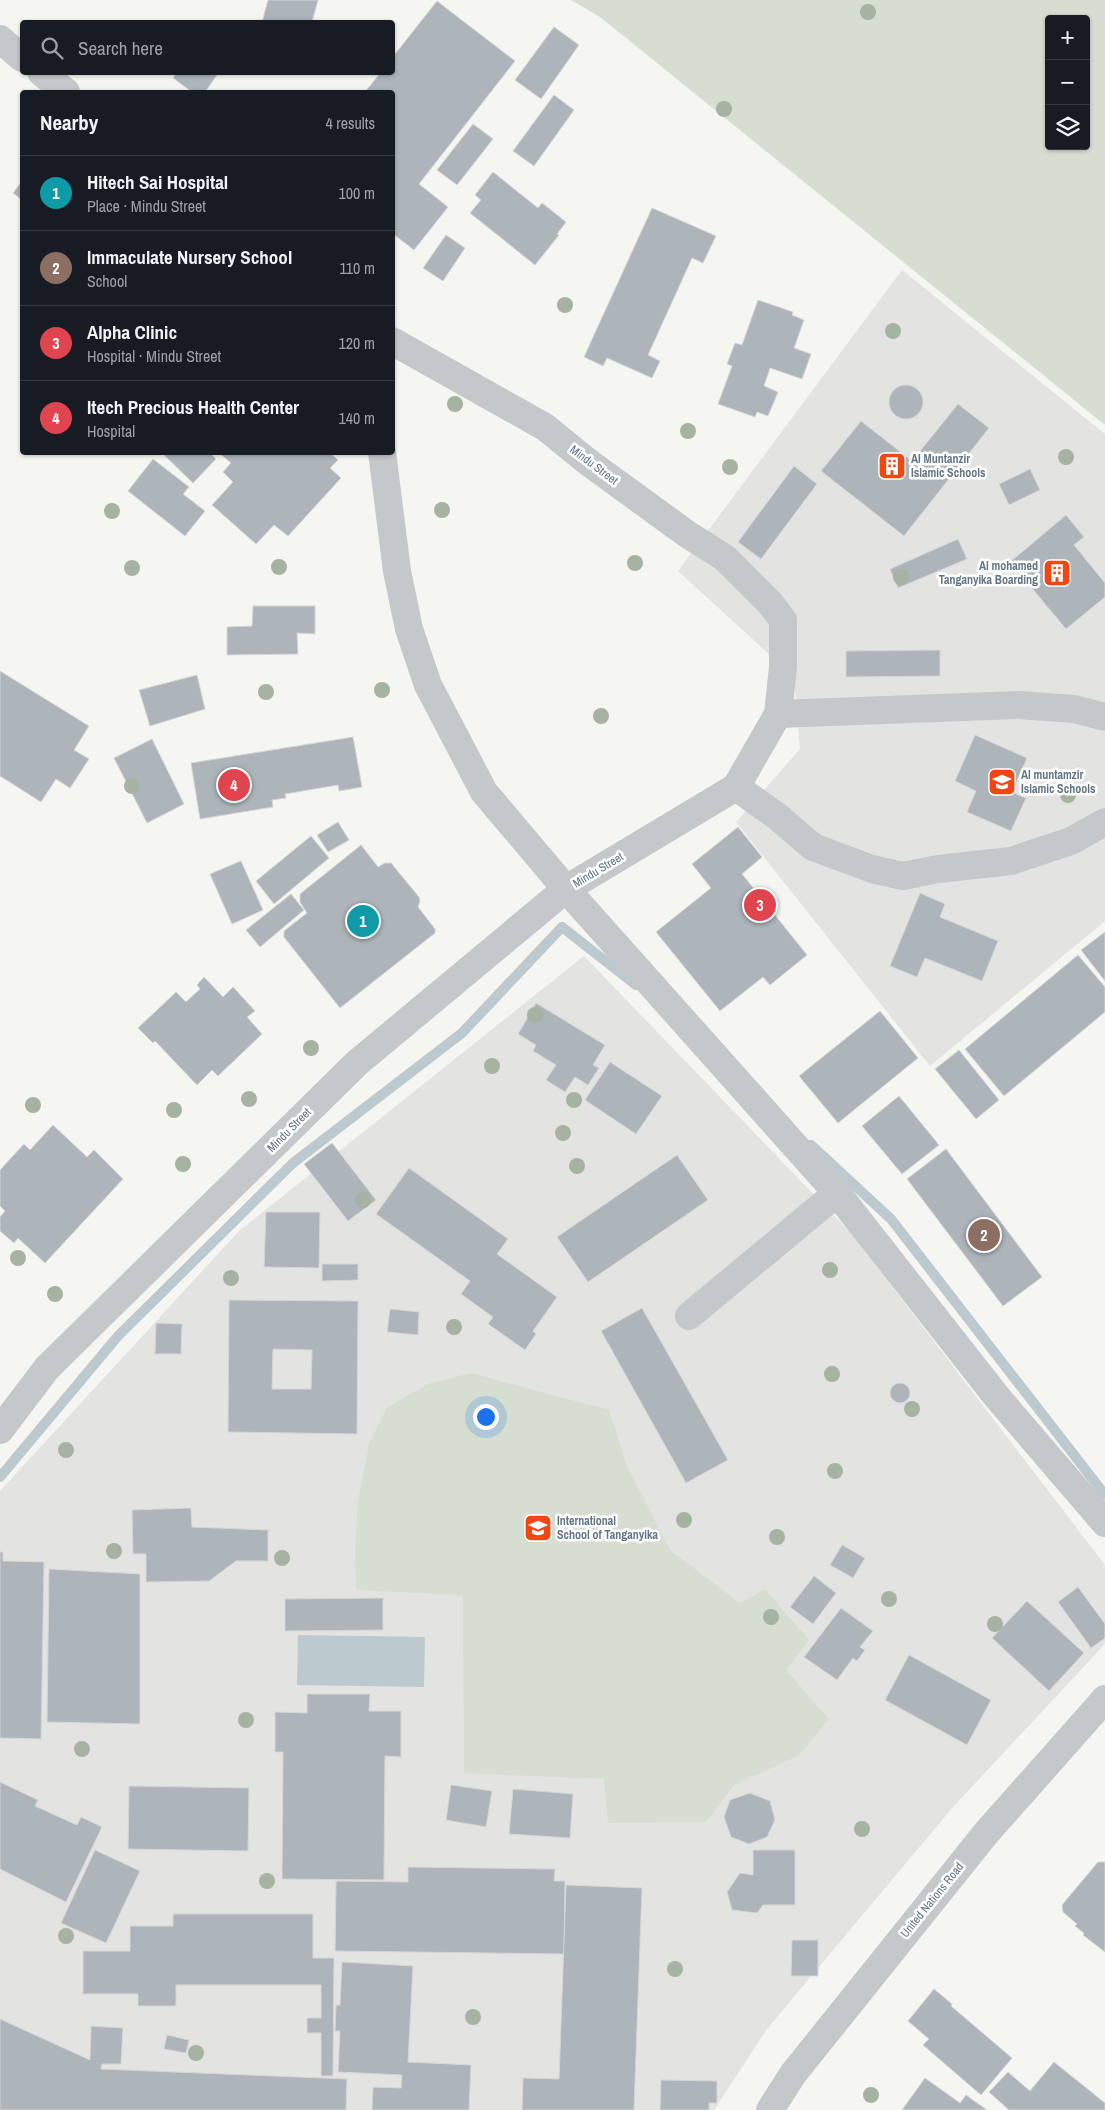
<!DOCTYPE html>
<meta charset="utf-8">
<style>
:root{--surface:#171b24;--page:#242831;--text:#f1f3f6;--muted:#9ea1a6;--line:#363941;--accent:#f44612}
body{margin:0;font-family:"Archivo Narrow",sans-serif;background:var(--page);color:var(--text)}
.controls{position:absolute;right:15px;top:15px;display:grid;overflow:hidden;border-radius:5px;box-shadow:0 1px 4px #0004}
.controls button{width:45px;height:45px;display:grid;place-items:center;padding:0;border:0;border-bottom:1px solid var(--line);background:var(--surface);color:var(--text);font:25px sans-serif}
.you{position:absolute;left:485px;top:1416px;width:18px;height:18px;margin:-12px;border:4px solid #fff;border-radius:50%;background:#1a73e8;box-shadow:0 0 0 8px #1a73e833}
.badge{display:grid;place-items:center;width:32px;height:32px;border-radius:50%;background:var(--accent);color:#fff;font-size:16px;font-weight:700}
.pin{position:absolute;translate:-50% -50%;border:2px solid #fff;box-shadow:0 1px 5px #0006}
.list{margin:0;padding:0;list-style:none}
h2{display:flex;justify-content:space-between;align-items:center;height:65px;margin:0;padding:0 20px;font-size:21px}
h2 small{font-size:16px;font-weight:400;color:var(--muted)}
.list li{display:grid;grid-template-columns:32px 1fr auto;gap:15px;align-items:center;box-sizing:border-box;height:75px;padding:0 20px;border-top:1px solid var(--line)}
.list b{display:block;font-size:19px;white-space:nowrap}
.list p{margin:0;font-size:16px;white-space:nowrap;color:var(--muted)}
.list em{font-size:16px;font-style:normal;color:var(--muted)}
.icon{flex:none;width:28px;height:28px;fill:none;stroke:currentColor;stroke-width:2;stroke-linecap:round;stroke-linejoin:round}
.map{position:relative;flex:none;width:1105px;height:2110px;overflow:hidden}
.search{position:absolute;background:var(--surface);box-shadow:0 1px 4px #0004;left:20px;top:20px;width:375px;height:55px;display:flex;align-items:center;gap:12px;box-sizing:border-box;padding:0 18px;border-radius:5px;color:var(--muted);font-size:19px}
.panel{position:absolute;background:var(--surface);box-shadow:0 1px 4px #0004;left:20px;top:90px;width:375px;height:365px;border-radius:5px}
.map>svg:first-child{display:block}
.built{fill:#e3e4e2}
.green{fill:#d6ddd1;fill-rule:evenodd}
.water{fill:#bcc9ce}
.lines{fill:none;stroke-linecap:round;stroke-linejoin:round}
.stream{stroke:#bcc9ce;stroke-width:10}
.building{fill:#adb5bb;stroke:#d6d6d4;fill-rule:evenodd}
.minor{stroke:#c4c8cb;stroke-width:28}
.tree{fill:#a6b2a2}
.labels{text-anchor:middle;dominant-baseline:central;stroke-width:5;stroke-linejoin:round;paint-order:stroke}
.poi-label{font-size:12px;font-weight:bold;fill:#617585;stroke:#fff;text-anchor:start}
.street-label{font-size:12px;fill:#617585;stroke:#fff}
</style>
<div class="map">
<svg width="1105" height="2110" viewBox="0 0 1105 2110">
<rect width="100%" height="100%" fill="#f5f5f1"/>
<g class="built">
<polygon points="902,270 1105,434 1105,921 930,1066 736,822 800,749 794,677 678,571"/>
<polygon points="584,956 851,1233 1105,1565 1105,1644 953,1807 767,2029 714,2110 0,2110 0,1491 239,1231"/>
</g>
<g class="green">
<path d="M571 0H1105V425L600 17ZM1049 19H1086V146H1049Z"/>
<polygon points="471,1373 609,1410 627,1466 670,1550 740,1603 765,1589 809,1640 786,1670 829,1719 798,1756 735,1784 706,1822 608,1823 604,1779 464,1773 463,1595 356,1590 355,1551 358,1502 369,1443 387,1407 431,1383"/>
</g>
<polygon class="water" points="298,1635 425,1637 424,1687 297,1685"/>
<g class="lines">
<g class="stream">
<polyline points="811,1145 891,1219 1105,1495"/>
<polyline points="0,1477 118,1336 293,1163 462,1033 562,927 636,985"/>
</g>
</g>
<g class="building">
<polygon points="268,0 318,0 312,22 262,22"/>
<polygon points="437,1 515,61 419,184 448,207 414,250 392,233 392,92 365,92 381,72 392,72 392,58"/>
<polygon points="554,27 579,45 541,99 515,80"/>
<polygon points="177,72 219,72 205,92 192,92 173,78"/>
<polygon points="554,95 574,110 534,166 513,151"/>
<polygon points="473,124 493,139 457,185 437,170"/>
<polygon points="493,172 538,208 542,203 566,222 557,234 559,235 535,265 470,213 481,200 475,195"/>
<polygon points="22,181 22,200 13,193"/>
<polygon points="652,208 716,236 703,263 692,258 648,355 660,361 652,378 607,358 603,366 584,357"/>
<polygon points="446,235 465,248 443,281 423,268"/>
<polygon points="758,300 793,312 792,315 804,320 794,348 811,354 802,379 770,368 764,386 778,392 768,416 757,412 755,417 718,404 732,366 727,364 735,343 742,345"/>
<circle cx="906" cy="402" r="17"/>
<polygon points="958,404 989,428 904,536 821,471 861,421 912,461"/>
<polygon points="161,452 209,452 216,459 193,483"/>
<polygon points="218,452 329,452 338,460 330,468 341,478 288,536 274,525 256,544 212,505 233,482 223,472 231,463"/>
<polygon points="153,459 189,487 183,494 205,511 185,536 128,491"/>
<polygon points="794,466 817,484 761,559 738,542"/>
<polygon points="1030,469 1040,490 1009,505 999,484"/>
<polygon points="1066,515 1084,537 1074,545 1105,583 1105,597 1066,629 1010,562"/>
<polygon points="958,539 967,559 898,588 890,569"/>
<polygon points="253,606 315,606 315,634 297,633 298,654 227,655 227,627 252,626"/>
<polygon points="940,650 940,676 846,677 846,651"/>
<polygon points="0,671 89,726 74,750 89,759 70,788 56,779 41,802 0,776"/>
<polygon points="197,675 205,709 150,726 139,690"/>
<polygon points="975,735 1027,758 1012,792 1026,798 1011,831 967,812 976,791 955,781"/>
<polygon points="353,737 362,787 339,791 338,785 285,794 286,798 272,800 273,807 200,819 191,763"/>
<polygon points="152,739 184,804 147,823 114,758"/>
<polygon points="338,822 349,840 328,852 317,835"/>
<polygon points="738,827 762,857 742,874 807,955 770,985 763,977 720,1011 656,932 711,888 692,864"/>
<polygon points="311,836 329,858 274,904 256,881"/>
<polygon points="361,845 378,867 385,863 391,863 419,897 420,901 418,907 435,929 435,933 340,1008 284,937 284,931 307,913 300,902 300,894"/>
<polygon points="241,861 263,910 232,924 210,874"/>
<polygon points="920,893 945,904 940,917 998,941 982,981 925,958 917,977 890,966"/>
<polygon points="291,894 304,910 260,947 246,930"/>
<polygon points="1105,932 1105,981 1081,950"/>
<polygon points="1078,955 1105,987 1105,1012 1004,1096 965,1049"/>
<polygon points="204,977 223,997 233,987 255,1011 247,1017 262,1034 218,1076 212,1070 197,1085 155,1041 153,1043 138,1028 176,992 186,1002 200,989 197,985"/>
<polygon points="536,1003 605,1045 593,1065 599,1068 588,1085 575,1077 565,1092 546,1080 556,1065 533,1051 536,1045 518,1034"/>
<polygon points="880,1011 918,1058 838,1123 799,1076"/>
<polygon points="959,1050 999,1100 976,1119 935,1069"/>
<polygon points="610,1062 662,1096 636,1134 585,1100"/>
<polygon points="899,1096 939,1145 902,1174 862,1126"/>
<polygon points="53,1125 87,1157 94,1150 123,1179 45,1263 18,1238 14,1243 0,1231 0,1217 5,1211 0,1206 0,1170 24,1144 30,1150"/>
<polygon points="332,1143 376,1200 348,1221 304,1164"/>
<polygon points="946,1149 1042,1277 1003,1306 907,1179"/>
<polygon points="677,1155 708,1200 588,1282 557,1237"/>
<polygon points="409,1168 508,1239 497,1254 557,1297 533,1331 536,1334 525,1350 488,1324 493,1317 461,1294 470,1281 376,1214"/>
<polygon points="266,1212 320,1212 319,1268 264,1267"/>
<polygon points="322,1264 358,1264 358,1280 322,1281"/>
<path d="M229 1300 358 1301 357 1434 228 1432ZM273 1349 312 1350 311 1389H272Z"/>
<polygon points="642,1308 728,1460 686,1483 601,1331"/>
<polygon points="390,1309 419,1312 418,1335 387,1332"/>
<polygon points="156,1323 182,1324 181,1354 155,1354"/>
<circle cx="900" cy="1393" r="10"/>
<polygon points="191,1508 192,1527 268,1530 268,1561 236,1561 209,1581 146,1582 146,1554 133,1554 132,1510"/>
<polygon points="842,1545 865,1558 853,1578 830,1565"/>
<polygon points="0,1552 3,1552 3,1561 44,1562 41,1739 0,1738"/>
<polygon points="49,1569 140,1574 140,1724 47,1722"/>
<polygon points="814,1576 836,1593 813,1624 790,1607"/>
<polygon points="1078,1587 1105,1624 1105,1638 1091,1648 1058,1602"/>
<polygon points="383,1598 383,1630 285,1631 285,1599"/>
<polygon points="1027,1601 1084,1653 1049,1691 992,1638"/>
<polygon points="841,1608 873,1631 860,1647 865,1650 857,1661 853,1658 837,1680 804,1657"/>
<polygon points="909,1655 991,1700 967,1745 885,1700"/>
<polygon points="307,1694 370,1694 369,1711 401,1711 401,1757 385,1756 384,1880 282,1879 283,1752 275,1752 275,1712 307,1713"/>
<polygon points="0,1782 38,1800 35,1806 77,1825 81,1817 102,1827 66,1902 0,1869"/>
<polygon points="451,1785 492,1791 486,1827 446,1820"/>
<polygon points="129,1786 249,1788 248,1851 128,1849"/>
<polygon points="513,1789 573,1794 570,1838 509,1834"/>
<polygon points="750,1793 770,1801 775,1820 767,1837 749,1844 731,1837 724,1817 730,1800"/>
<polygon points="95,1850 140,1871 106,1943 61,1923"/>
<polygon points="753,1850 795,1850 795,1905 763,1905 757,1913 732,1910 727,1892 740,1873 753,1875"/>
<polygon points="1098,1862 1105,1862 1105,1952 1083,1935 1084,1933 1075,1926 1077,1924 1063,1912 1062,1905"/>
<polygon points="408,1867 555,1869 554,1881 565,1881 564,1954 335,1951 336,1881 408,1882"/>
<polygon points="566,1885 642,1888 634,2110 522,2110 523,2078 559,2079"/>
<polygon points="173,1914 313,1914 313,1958 334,1958 333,2076 321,2076 321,2033 307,2033 307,2018 321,2018 321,1985 176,1985 176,2006 138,2006 138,1994 83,1994 83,1951 130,1951 130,1926 173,1926"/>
<polygon points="792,1940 818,1940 818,1976 791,1976"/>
<polygon points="342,1962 413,1966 408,2062 471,2065 469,2110 372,2110 373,2087 401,2088 402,2075 338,2072 340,2031 335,2031 336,2005 340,2005"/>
<polygon points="934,1989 952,2004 951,2006 1012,2058 981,2095 923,2045 929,2039 908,2021"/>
<polygon points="0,2019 90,2060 91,2026 123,2028 121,2064 102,2064 101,2069 347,2079 346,2110 0,2110"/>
<polygon points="167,2035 189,2040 186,2053 164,2049"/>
<polygon points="1054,2062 1105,2103 1105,2110 1009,2110 989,2092 1008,2072 1030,2091"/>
<polygon points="925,2078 960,2103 966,2095 987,2110 902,2110"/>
<polygon points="661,2080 717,2081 717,2103 709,2103 709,2110 660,2110"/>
</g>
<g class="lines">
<g class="minor">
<polyline points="0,39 22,58"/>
<polyline points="41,72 66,92"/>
<polyline points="382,452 397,571 409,629 428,685 484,792 566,889 837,1193 997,1397 1105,1523"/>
<polyline points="778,714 1019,705 1074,709 1105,717"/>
<polyline points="736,787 778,817 813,847 872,869 903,876 938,869 1011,861 1071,841 1105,822"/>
<polyline points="689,1316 837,1193"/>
<polyline points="0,1430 47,1368 357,1063 566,889 736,787 778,714 783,667 783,620 770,603 725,558 687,534 588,462 545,427 392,341"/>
<polyline points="770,2110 793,2074 987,1832 1105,1699"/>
</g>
</g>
<g class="tree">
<circle cx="868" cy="12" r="8"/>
<circle cx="724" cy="109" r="8"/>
<circle cx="565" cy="305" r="8"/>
<circle cx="893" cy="331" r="8"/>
<circle cx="455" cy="404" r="8"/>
<circle cx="688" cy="431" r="8"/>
<circle cx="1066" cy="457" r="8"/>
<circle cx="730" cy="467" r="8"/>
<circle cx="442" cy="510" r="8"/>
<circle cx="112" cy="511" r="8"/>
<circle cx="635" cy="563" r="8"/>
<circle cx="279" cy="567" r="8"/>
<circle cx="132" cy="568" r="8"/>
<circle cx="901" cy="577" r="8"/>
<circle cx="382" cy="690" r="8"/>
<circle cx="266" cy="692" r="8"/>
<circle cx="601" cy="716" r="8"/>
<circle cx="132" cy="786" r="8"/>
<circle cx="1068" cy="795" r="8"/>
<circle cx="535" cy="1015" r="8"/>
<circle cx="311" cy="1048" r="8"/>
<circle cx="492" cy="1066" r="8"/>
<circle cx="249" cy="1099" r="8"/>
<circle cx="574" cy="1100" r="8"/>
<circle cx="33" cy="1105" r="8"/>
<circle cx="174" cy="1110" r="8"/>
<circle cx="563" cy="1133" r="8"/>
<circle cx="183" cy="1164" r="8"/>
<circle cx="577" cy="1166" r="8"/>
<circle cx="363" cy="1200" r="8"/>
<circle cx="18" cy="1258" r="8"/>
<circle cx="830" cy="1270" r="8"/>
<circle cx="231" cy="1278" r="8"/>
<circle cx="55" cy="1294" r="8"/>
<circle cx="454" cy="1327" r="8"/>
<circle cx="832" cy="1374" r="8"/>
<circle cx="912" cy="1409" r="8"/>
<circle cx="66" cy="1450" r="8"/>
<circle cx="835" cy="1471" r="8"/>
<circle cx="684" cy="1520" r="8"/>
<circle cx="777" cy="1537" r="8"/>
<circle cx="114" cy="1551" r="8"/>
<circle cx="282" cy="1558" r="8"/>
<circle cx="889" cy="1599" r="8"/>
<circle cx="771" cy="1617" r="8"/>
<circle cx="995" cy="1624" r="8"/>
<circle cx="246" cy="1720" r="8"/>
<circle cx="82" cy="1749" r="8"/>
<circle cx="862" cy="1829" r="8"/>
<circle cx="267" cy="1881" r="8"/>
<circle cx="66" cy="1936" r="8"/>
<circle cx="675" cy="1969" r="8"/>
<circle cx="473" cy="2017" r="8"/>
<circle cx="196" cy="2053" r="8"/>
<circle cx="871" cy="2095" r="8"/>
</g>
<defs>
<symbol id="building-square" viewBox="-11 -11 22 22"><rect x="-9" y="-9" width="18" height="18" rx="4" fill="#f44612" stroke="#fff"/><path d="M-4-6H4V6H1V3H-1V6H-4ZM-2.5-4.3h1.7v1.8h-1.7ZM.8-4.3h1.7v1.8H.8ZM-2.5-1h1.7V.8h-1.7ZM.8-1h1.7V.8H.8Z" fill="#fff"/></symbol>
<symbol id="school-square" viewBox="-11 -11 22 22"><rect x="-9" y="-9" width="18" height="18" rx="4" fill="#f44612" stroke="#fff"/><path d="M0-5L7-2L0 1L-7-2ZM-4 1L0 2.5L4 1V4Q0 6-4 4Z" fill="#fff"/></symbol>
</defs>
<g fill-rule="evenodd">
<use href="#building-square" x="876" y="450" width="32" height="32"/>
<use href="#building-square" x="1041" y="557" width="32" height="32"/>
<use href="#school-square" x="986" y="766" width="32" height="32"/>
<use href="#school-square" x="522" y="1512" width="32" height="32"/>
</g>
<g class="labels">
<g class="poi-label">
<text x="911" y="459">Al Muntanzir<tspan x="911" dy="14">Islamic Schools</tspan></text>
<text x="1038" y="566" text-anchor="end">Al mohamed<tspan x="1038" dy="14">Tanganyika Boarding</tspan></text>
<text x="1021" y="775">Al muntamzir<tspan x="1021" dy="14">Islamic Schools</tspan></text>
<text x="557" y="1521">International<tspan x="557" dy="14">School of Tanganyika</tspan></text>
</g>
<g class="street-label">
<text transform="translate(594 465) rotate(37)">Mindu Street</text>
<text transform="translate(598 870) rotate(-31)">Mindu Street</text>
<text transform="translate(289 1130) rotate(-45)">Mindu Street</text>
<text transform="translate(932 1900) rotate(-51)">United Nations Road</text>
</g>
</g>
</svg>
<div class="controls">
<button>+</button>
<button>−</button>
<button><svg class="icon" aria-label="layers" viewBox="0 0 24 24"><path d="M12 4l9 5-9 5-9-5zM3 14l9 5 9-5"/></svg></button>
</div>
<div class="you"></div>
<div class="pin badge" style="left:363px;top:921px;background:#0f9aa8">1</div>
<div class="pin badge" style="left:984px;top:1235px;background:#8d6e63">2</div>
<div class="pin badge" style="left:760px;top:905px;background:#e0444e">3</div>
<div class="pin badge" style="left:234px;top:785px;background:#e0444e">4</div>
<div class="search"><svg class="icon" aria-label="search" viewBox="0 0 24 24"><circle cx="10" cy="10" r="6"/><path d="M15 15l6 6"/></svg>Search here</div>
<section class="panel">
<h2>Nearby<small>4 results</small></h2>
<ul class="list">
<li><span class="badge" style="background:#0f9aa8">1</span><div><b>Hitech Sai Hospital</b><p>Place · Mindu Street</p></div><em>100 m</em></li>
<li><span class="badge" style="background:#8d6e63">2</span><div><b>Immaculate Nursery School</b><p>School</p></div><em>110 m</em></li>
<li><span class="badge" style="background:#e0444e">3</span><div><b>Alpha Clinic</b><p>Hospital · Mindu Street</p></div><em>120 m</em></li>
<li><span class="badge" style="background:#e0444e">4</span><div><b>Itech Precious Health Center</b><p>Hospital</p></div><em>140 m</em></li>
</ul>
</section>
</div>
